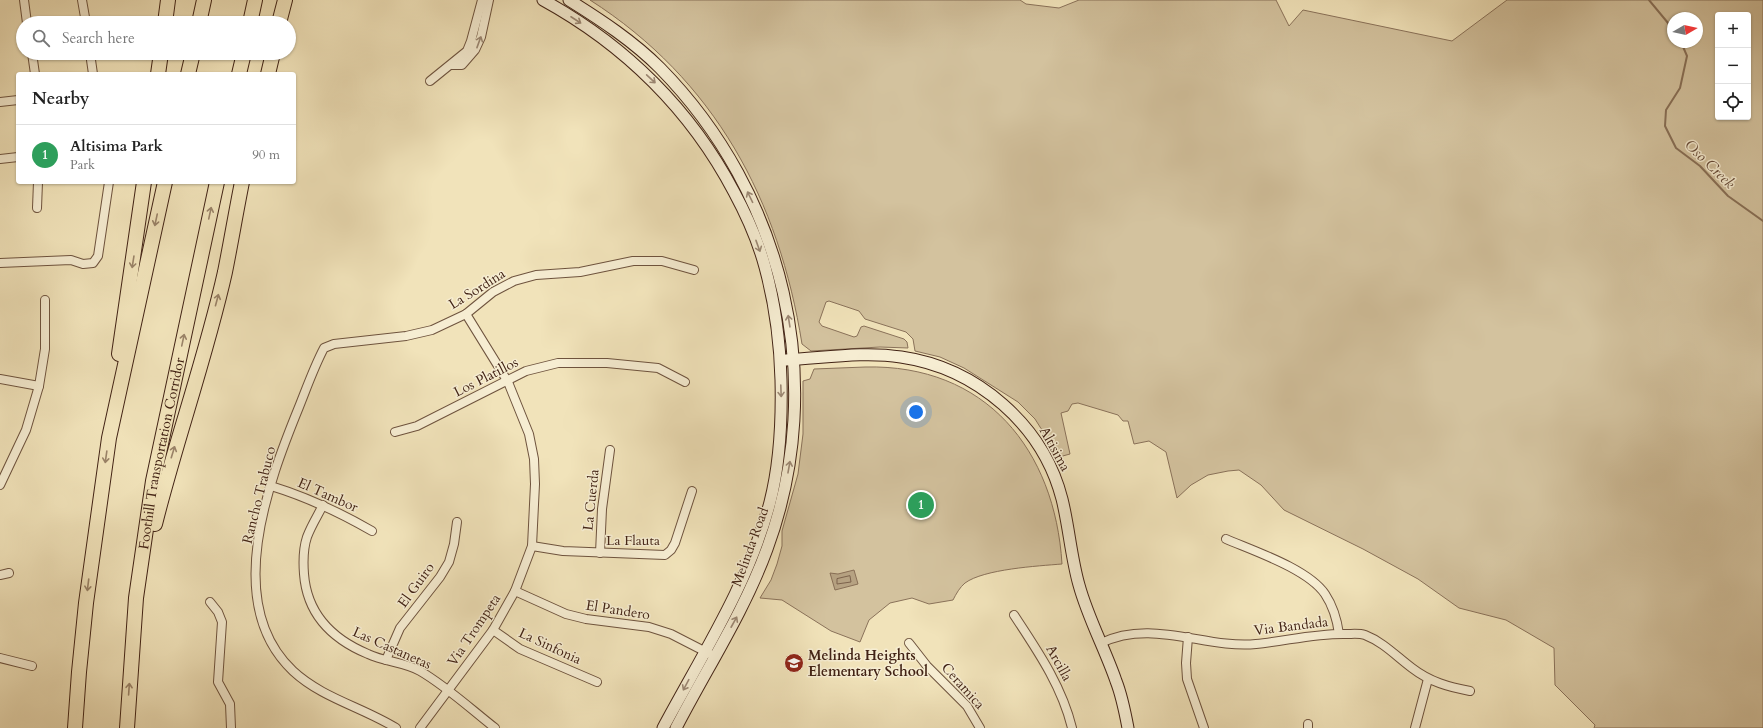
<!DOCTYPE html>
<meta charset="utf-8">
<style>
:root{--surface:#fff;--page:#f2f2f2;--text:#222;--muted:#767676;--line:#e0e0e0;--accent:#8f2418}
body{margin:0;font-family:Cardo,serif;background:var(--page);color:var(--text)}
.controls{position:absolute;right:12px;top:12px;display:grid;overflow:hidden;border-radius:4px;box-shadow:0 1px 3px #0004}
.controls button{width:36px;height:36px;display:grid;place-items:center;padding:0;border:0;border-bottom:1px solid var(--line);background:var(--surface);color:var(--text);font:20px sans-serif}
.compass{position:absolute;left:1667px;top:12px;width:36px;height:36px;border-radius:50%;background:var(--surface);box-shadow:0 1px 3px #0004;rotate:81deg}
.you{position:absolute;left:916px;top:412px;width:14px;height:14px;margin:-10px;border:3px solid #fff;border-radius:50%;background:#1a73e8;box-shadow:0 0 0 6px #1a73e833}
.badge{display:grid;place-items:center;width:26px;height:26px;border-radius:50%;background:var(--accent);color:#fff;font-size:13px;font-weight:700}
.pin{position:absolute;translate:-50% -50%;border:2px solid #fff;box-shadow:0 1px 4px #0006}
.list{margin:0;padding:0;list-style:none}
h2{display:flex;justify-content:space-between;align-items:center;height:52px;margin:0;padding:0 16px;font-size:17px}
h2 small{font-size:13px;font-weight:400;color:var(--muted)}
.list li{display:grid;grid-template-columns:26px 1fr auto;gap:12px;align-items:center;box-sizing:border-box;height:60px;padding:0 16px;border-top:1px solid var(--line)}
.list b{display:block;font-size:15px;white-space:nowrap}
.list p{margin:0;font-size:13px;white-space:nowrap;color:var(--muted)}
.list em{font-size:13px;font-style:normal;color:var(--muted)}
.icon{flex:none;width:22px;height:22px;fill:none;stroke:currentColor;stroke-width:2;stroke-linecap:round;stroke-linejoin:round}
.map{position:relative;flex:none;width:1763px;height:728px;overflow:hidden}
.search{position:absolute;background:var(--surface);box-shadow:0 1px 3px #0004;left:16px;top:16px;width:280px;height:44px;display:flex;align-items:center;gap:10px;box-sizing:border-box;padding:0 14px;border-radius:22px;color:var(--muted);font-size:15px}
.panel{position:absolute;background:var(--surface);box-shadow:0 1px 3px #0004;left:16px;top:72px;width:280px;height:112px;border-radius:4px}
.map>svg:first-child{display:block}
.green{fill:#d3c29e;stroke:#8a725a;fill-rule:evenodd}
.water{fill:#b6a282;stroke:#886f56}
.lines{fill:none;stroke-linecap:round;stroke-linejoin:round}
.shore{stroke:#7c624c;stroke-width:1}
.stream{stroke:#886f56;stroke-width:2}
.street-casing{stroke:#6e533e;stroke-width:10}
.secondary-casing{stroke:#422315;stroke-width:13}
.highway-casing{stroke:#422315;stroke-width:16}
.street{stroke:#f6edd2;stroke-width:8}
.secondary{stroke:#f6edd2;stroke-width:11}
.highway{stroke:#f1e3ba;stroke-width:14}
.oneway{stroke:#9c8874}
.oneway2{stroke:#9a8368}
.labels{text-anchor:middle;dominant-baseline:central;stroke-width:3;stroke-linejoin:round;paint-order:stroke}
.street-label{font-size:14px;fill:#422315;stroke:#f6edd2}
.poi-label{font-size:14px;font-weight:bold;fill:#422315;stroke:#f6edd2;text-anchor:start}
.water-label{font-size:15px;font-style:italic;fill:#654936;stroke:#f6edd2}
</style>
<div class="map">
<svg width="1763" height="728" viewBox="0 0 1763 728">
<rect width="100%" height="100%" fill="#f1e3ba"/>
<filter id="stains"><feTurbulence type="fractalNoise" baseFrequency=".005" numOctaves="4"/><feColorMatrix values="0 0 0 0 .2 0 0 0 0 .09 0 0 0 0 .02 0 0 0 .5 -.17"/></filter>
<radialGradient id="worn" r=".72"><stop offset=".6" stop-color="#630" stop-opacity="0"/><stop offset="1" stop-color="#630" stop-opacity=".3"/></radialGradient>
<g class="green">
<path d="M590 0H1020L1026 4 1059 8 1079 0H1276L1289 26 1303 10 1452 41 1507 0H1763V728H1594L1595 725 1555 685 1554 648 1506 620 1459 608 1418 579 1363 549 1284 510 1261 485 1239 470 1228 471 1208 475 1191 485 1177 498 1166 452 1149 441 1134 444 1128 421H1123L1118 415 1078 403 1072 404 1068 411 1061 413 1070 454 1059 457 1035 419 1018 402 964 368 940 357 915 351 913 339 906 332 865 319 859 311 829 301 826 302 819 322 822 326 854 337 857 336 861 327 864 326 904 339 907 342 908 348 880 347 811 351 802 344C779 200 715 80 590 0ZM1718 15H1748V117H1718ZM1673 18H1697V42H1673Z"/>
<path d="M865 367C986 364 1055 450 1062 564 1038 566 984 569 965 583 960 587 956 594 953 600L929 604 912 598 890 603 869 620 860 642 831 631 782 600 760 598 771 580 777 564 782 546V531L798 474 803 434V381L810 379 814 369Z"/>
</g>
<polygon class="water" points="854,570 858,584 835,590 830,573 838,574"/>
<g class="lines">
<polygon class="shore" points="850,576 851,582 837,584 837,579"/>
<g class="stream">
<polyline points="1649,0 1673,29"/>
<polyline points="1681,42 1687,56 1680,88 1666,110 1665,126 1676,148 1700,166 1728,196 1763,221"/>
</g>
<defs>
<g id="street">
<polyline points="24,0 27,23"/>
<polyline points="82,0 86,23"/>
<polyline points="32,53 35,74"/>
<polyline points="90,53 93,74"/>
<polyline points="452,65 462,65 475,50 481,37 489,0"/>
<polyline points="430,81 467,51 471,41 482,0"/>
<polyline points="0,102 18,100"/>
<polyline points="0,159 18,157"/>
<polyline points="37,208 38,182"/>
<polyline points="0,263 71,260 83,264 93,263 98,256 109,182"/>
<polyline points="0,379 39,386"/>
<polyline points="395,432 417,426 526,371 558,363 607,363 658,368 685,382"/>
<polyline points="0,485 26,430 39,386 45,349 45,300"/>
<path d="M271 486C307 497 339 512 372 531"/>
<path d="M323 505C318 515 311 526 307 537 303 549 303 561 304 574 307 614 332 639 368 654 385 662 404 662 420 671 446 686 472 710 495 728"/>
<path d="M1226 539C1254 551 1308 569 1325 594 1333 606 1337 619 1339 634"/>
<polyline points="532,546 563,551 665,555 671,550 675,543 692,491"/>
<polyline points="600,553 602,509 610,450"/>
<polyline points="0,575 9,573"/>
<polyline points="515,591 566,614 586,619 649,627 671,634 710,654"/>
<polyline points="210,602 218,612 222,622 218,682 230,704 231,728"/>
<path d="M1014 615C1037 650 1062 686 1072 728"/>
<polyline points="493,630 520,649 597,682"/>
<polyline points="1188,637 1186,663 1187,679 1204,728"/>
<polyline points="909,643 927,666 967,706 980,728"/>
<path d="M1101 643C1152 618 1205 649 1256 644 1287 641 1316 633 1347 634 1352 634 1359 633 1365 635 1383 642 1396 656 1412 668 1430 682 1449 687 1470 691"/>
<polyline points="0,658 32,666"/>
<polyline points="386,660 400,628 440,577 449,562 454,544 457,522"/>
<polyline points="1308,724 1308,728"/>
<path d="M396 728C362 707 322 698 293 671 222 604 268 483 299 407 307 387 314 367 324 348L334 344 406 336 432 330 466 314 493 292 514 281 536 275 580 272 633 261H662L694 270"/>
<polyline points="420,728 493,630 515,591 532,546 535,484 534,459 529,434 508,382 466,314"/>
<polyline points="1415,728 1428,679"/>
</g>
<g id="secondary">
<path d="M543 0C625 45 691 110 734 192 747 216 758 241 765 267 775 304 780 342 781 380 782 421 780 463 770 502 749 583 702 655 663 728"/>
<path d="M569 0C601 20 633 41 660 68 784 194 829 381 767 549 744 612 707 668 676 728"/>
<path d="M786 360C824 358 864 351 901 357 977 368 1043 425 1062 499 1069 527 1071 557 1079 585 1088 618 1105 649 1116 681 1122 696 1125 712 1128 728"/>
</g>
<g id="highway">
<polyline points="165,23 168,0"/>
<polyline points="199,23 204,0"/>
<polyline points="250,23 255,0"/>
<polyline points="279,23 285,0"/>
<polyline points="158,74 161,53"/>
<polyline points="188,74 193,53"/>
<polyline points="239,74 244,53"/>
<polyline points="268,74 273,53"/>
<polyline points="119,354 144,182"/>
<path d="M155 524C176 440 206 357 225 272 231 242 236 212 242 182"/>
<polyline points="75,728 79,672 86,603 109,438 165,182"/>
<path id="s1" d="M127 728 136 598 153 481 217 182"/>
</g>
</defs>
<use href="#street" class="street-casing"/>
<use href="#secondary" class="secondary-casing"/>
<use href="#highway" class="highway-casing"/>
<use href="#street" class="street"/>
<use href="#secondary" class="secondary"/>
<use href="#highway" class="highway"/>
</g>
<defs><path id="oneway-shaft" d="M-6 0H5M1.5-3L5.5 0L1.5 3" fill="none" stroke-width="1.6" stroke-linecap="round" stroke-linejoin="round"/></defs>
<g class="oneway">
<use href="#oneway-shaft" transform="translate(576 20) rotate(33)"/>
<use href="#oneway-shaft" transform="translate(479 42) rotate(-70)"/>
<use href="#oneway-shaft" transform="translate(651 79) rotate(43)"/>
<use href="#oneway-shaft" transform="translate(750 197) rotate(-116)"/>
<use href="#oneway-shaft" transform="translate(758 246) rotate(70)"/>
<use href="#oneway-shaft" transform="translate(789 321) rotate(-99)"/>
<use href="#oneway-shaft" transform="translate(781 391) rotate(88)"/>
<use href="#oneway-shaft" transform="translate(789 467) rotate(-80)"/>
<use href="#oneway-shaft" transform="translate(734 622) rotate(-61)"/>
<use href="#oneway-shaft" transform="translate(686 685) rotate(118)"/>
</g>
<g class="oneway2">
<use href="#oneway-shaft" transform="translate(210 213) rotate(-78)"/>
<use href="#oneway-shaft" transform="translate(156 220) rotate(102)"/>
<use href="#oneway-shaft" transform="translate(133 262) rotate(99)"/>
<use href="#oneway-shaft" transform="translate(217 300) rotate(-75)"/>
<use href="#oneway-shaft" transform="translate(183 340) rotate(-78)"/>
<use href="#oneway-shaft" transform="translate(173 452) rotate(-73)"/>
<use href="#oneway-shaft" transform="translate(106 457) rotate(98)"/>
<use href="#oneway-shaft" transform="translate(88 585) rotate(97)"/>
<use href="#oneway-shaft" transform="translate(129 689) rotate(-86)"/>
</g>
<defs>
<symbol id="school-disc" viewBox="-11 -11 22 22"><circle r="9.5" fill="#8f2418" stroke="#f6edd2"/><path d="M0-5L7-2L0 1L-7-2ZM-4 1L0 2.5L4 1V4Q0 6-4 4Z" fill="#fff"/></symbol>
</defs>
<g fill-rule="evenodd">
<use href="#school-disc" x="783" y="652" width="22" height="22"/>
</g>
<g class="labels">
<g class="street-label">
<text transform="translate(477 289) rotate(-32)">La Sordina</text>
<text transform="translate(486 377) rotate(-27)">Los Platillos</text>
<text transform="translate(1055 449) rotate(61)">Altisima</text>
<text stroke="none"><textPath href="#s1" startOffset="277">Foothill Transportation Corridor</textPath></text>
<text transform="translate(259 495) rotate(-76)">Rancho Trabuco</text>
<text transform="translate(328 495) rotate(24)">El Tambor</text>
<text transform="translate(591 500) rotate(-84)">La Cuerda</text>
<text x="633" y="540">La Flauta</text>
<text transform="translate(750 547) rotate(-70)">Melinda Road</text>
<text transform="translate(416 585) rotate(-54)">El Guiro</text>
<text transform="translate(618 610) rotate(9)">El Pandero</text>
<text transform="translate(1291 626) rotate(-7)">Via Bandada</text>
<text transform="translate(474 630) rotate(-56)">Via Trompeta</text>
<text transform="translate(550 646) rotate(25)">La Sinfonia</text>
<text transform="translate(392 648) rotate(24)">Las Castanetas</text>
<text transform="translate(1059 663) rotate(61)">Arcilla</text>
<text transform="translate(963 686) rotate(48)">Ceramica</text>
</g>
<g class="poi-label">
<text x="808" y="655">Melinda Heights<tspan x="808" dy="16">Elementary School</tspan></text>
</g>
<g class="water-label">
<text transform="translate(1710 164) rotate(44)">Oso Creek</text>
</g>
</g>
<rect width="100%" height="100%" filter="url(#stains)"/>
<rect width="100%" height="100%" fill="url(#worn)"/>
</svg>
<div class="controls">
<button>+</button>
<button>−</button>
<button><svg class="icon" aria-label="locate" viewBox="0 0 24 24"><circle cx="12" cy="12" r="6"/><path d="M12 2v4M12 18v4M2 12h4M18 12h4"/></svg></button>
</div>
<svg class="compass" viewBox="-18 -18 36 36"><path d="M0-13l5 13h-10z" fill="#e53935"/><path d="M0 13l5-13h-10z" fill="#767676"/></svg>
<div class="you"></div>
<div class="pin badge" style="left:921px;top:505px;background:#2e9e5b">1</div>
<div class="search"><svg class="icon" aria-label="search" viewBox="0 0 24 24"><circle cx="10" cy="10" r="6"/><path d="M15 15l6 6"/></svg>Search here</div>
<section class="panel">
<h2>Nearby<small></small></h2>
<ul class="list">
<li><span class="badge" style="background:#2e9e5b">1</span><div><b>Altisima Park</b><p>Park</p></div><em>90 m</em></li>
</ul>
</section>
</div>
